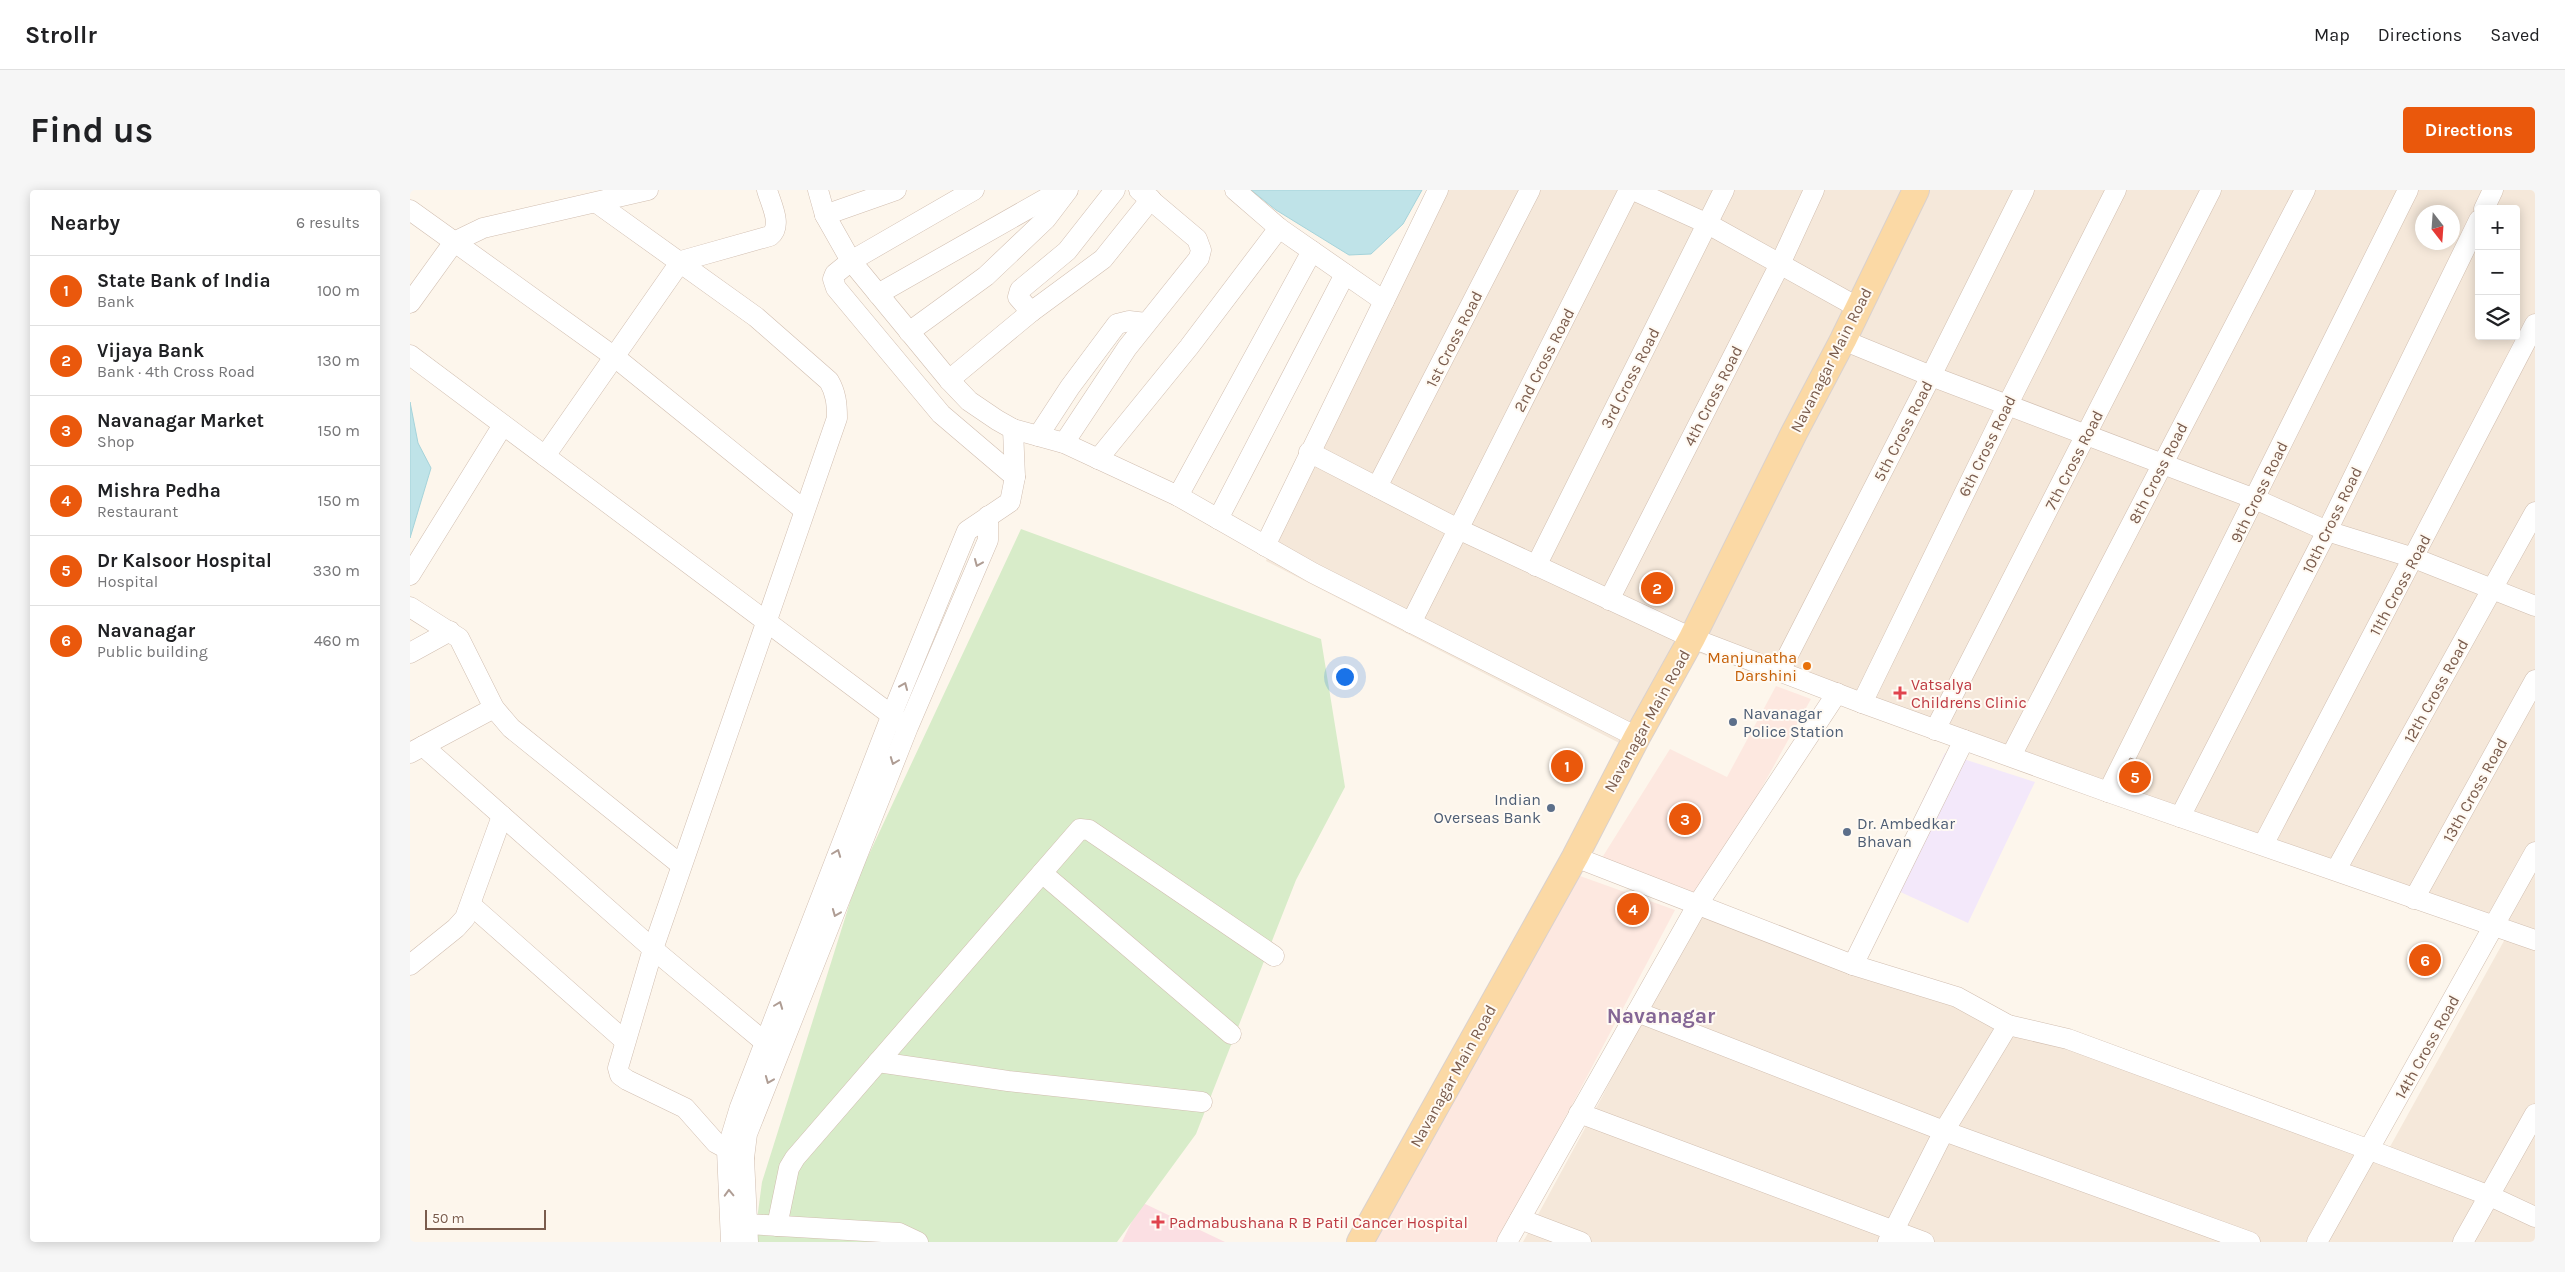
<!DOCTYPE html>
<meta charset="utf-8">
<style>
:root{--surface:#fff;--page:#f6f6f6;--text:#202124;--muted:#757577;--line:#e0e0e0;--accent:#ea580c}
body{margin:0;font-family:Karla,sans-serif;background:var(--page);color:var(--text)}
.controls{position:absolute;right:15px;top:15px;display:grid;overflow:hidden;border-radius:5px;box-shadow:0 2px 12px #0003}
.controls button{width:45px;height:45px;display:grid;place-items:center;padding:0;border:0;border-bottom:1px solid var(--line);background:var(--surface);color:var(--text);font:25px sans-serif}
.compass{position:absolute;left:2005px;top:15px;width:45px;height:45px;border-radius:50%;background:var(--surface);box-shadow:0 2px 12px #0003;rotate:163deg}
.scale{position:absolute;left:15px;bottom:12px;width:121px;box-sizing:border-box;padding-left:5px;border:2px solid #7a5c4d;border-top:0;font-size:14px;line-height:18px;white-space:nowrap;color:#7a5c4d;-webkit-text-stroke:4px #fffaf3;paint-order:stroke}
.you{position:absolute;left:934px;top:486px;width:18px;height:18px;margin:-12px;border:4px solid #fff;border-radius:50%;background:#1a73e8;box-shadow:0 0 0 8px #1a73e833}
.badge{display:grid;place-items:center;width:32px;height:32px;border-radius:50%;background:var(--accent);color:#fff;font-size:16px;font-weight:700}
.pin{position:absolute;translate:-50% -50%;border:2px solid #fff;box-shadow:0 1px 5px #0006}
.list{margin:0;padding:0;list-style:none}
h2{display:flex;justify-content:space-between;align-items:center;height:65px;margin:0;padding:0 20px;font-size:21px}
h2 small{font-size:16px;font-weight:400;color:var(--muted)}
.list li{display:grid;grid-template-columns:32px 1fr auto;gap:15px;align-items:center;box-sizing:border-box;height:70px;padding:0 20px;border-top:1px solid var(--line)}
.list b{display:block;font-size:19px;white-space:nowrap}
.list p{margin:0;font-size:16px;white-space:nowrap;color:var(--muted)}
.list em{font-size:16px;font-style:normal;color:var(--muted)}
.icon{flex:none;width:28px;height:28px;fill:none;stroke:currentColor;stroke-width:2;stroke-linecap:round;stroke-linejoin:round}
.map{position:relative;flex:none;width:2125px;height:1052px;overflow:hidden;border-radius:5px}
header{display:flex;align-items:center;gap:30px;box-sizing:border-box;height:70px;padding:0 25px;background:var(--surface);border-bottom:1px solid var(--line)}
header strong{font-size:24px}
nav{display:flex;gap:28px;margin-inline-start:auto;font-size:18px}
.intro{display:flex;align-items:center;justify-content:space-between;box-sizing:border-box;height:120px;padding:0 30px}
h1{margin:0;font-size:35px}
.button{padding:12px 22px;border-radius:5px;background:var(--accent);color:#fff;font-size:18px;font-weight:700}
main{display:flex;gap:30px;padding:0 30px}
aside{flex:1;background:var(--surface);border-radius:5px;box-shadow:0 2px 12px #0003}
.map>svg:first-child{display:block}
.residential{fill:#f5e8da;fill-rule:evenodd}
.commercial{fill:#fde8e0}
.education{fill:#f3e8fa}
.medical{fill:#fbdfe3}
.green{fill:#d8ecc9}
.water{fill:#bfe3e8;stroke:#a5d3da}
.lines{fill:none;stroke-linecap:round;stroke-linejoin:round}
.minor-casing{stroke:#d1beb0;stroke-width:21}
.major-casing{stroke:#dad1cd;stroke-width:28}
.minor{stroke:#fff;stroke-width:20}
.major{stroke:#fbd9a5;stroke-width:26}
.wall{fill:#d1b7a8}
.shaded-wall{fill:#aa9588}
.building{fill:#f3d5c3;stroke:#aa9588}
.oneway{stroke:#af9d94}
.food-dot{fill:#e8710a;stroke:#fffaf3;stroke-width:2}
.health-dot{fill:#e0444e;stroke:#fffaf3;stroke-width:2}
.service-dot{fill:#5c6f8a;stroke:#fffaf3;stroke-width:2}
.labels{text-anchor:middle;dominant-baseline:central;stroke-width:4;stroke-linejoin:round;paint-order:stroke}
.street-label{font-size:16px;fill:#7a5c4d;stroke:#fffaf3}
.food-label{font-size:16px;fill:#c56008;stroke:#fffaf3;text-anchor:end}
.health-label{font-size:16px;fill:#be3a42;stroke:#fffaf3;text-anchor:start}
.service-label{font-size:16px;fill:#4e5e75;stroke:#fffaf3;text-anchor:start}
.district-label{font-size:21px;font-weight:bold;fill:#846695;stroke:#fffaf3}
</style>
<header>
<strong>Strollr</strong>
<nav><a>Map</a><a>Directions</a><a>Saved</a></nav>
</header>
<div class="intro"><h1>Find us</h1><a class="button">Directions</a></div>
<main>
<aside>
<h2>Nearby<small>6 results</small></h2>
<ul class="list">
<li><span class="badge">1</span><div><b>State Bank of India</b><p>Bank</p></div><em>100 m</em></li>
<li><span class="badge">2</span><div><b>Vijaya Bank</b><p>Bank · 4th Cross Road</p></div><em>130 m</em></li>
<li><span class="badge">3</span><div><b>Navanagar Market</b><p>Shop</p></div><em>150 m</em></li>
<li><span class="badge">4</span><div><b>Mishra Pedha</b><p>Restaurant</p></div><em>150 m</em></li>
<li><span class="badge">5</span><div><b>Dr Kalsoor Hospital</b><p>Hospital</p></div><em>330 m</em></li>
<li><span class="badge">6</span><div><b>Navanagar</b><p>Public building</p></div><em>460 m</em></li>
</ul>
</aside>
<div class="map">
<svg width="2125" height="1052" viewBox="0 0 2125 1052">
<rect width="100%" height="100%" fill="#fdf6ec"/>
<path class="residential" d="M1030 0H2125V1052H1113L1192 907 1295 707 1608 830 1976 964 2095 749 1275 458 1217 557 856 371 904 251ZM2069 19H2106V146H2069ZM2012 22H2042V52H2012Z"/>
<g class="commercial">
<polygon points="1366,496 1401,509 1287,714 1190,671 1260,559 1317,587"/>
<polygon points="1156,681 1265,720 1164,911 1087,1052 955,1052"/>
</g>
<polygon class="education" points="1535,563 1625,592 1558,733 1473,694"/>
<polygon class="medical" points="731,1012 815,1052 712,1052"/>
<polygon class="green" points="611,339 911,449 935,597 886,690 786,944 707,1052 344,1052 352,992 447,690"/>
<g class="water">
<polygon points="841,0 1012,0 993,34 961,64 939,65 866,20"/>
<polygon points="0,212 8,253 21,278 0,348"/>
</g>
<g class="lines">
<defs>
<g id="minor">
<polyline points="408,0 415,25 441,71 539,190 559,211 587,230 603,239 654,253 768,306 903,383 1227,547"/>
<polyline points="564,0 441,71 425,84 423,89 426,98 531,224 605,287"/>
<polyline points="825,0 869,38 974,111"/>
<polyline points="1223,0 1298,34 1449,118"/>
<path d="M187 13 346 127 419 191C426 203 427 214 427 228L243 759 208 878 210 885 217 890 275 918 306 953 334 968"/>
<polyline points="2074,19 2083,0"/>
<polyline points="0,20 206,168 394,320"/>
<polyline points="415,25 486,0"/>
<polyline points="468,104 651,0"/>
<polyline points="0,113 44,52 73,38 238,0"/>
<polyline points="621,122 608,107 610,100 657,61 705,0"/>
<polyline points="499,142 576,86 636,29 658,0"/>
<polyline points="1433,150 1521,186 1845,309 1917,341 2004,368 2125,416"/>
<polyline points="0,165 492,533"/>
<polyline points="539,190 621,122 693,69 741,9"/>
<polyline points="628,246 660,197 707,134 719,131 736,133"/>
<polyline points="654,253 717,158 789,68 791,60 787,49 729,0"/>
<polyline points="899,262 1048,339 1282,448 1452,513 1698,602 2125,750"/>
<path d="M135 266 271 71 360 46C373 36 361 14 357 0"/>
<polyline points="688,269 779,157 869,38"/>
<polyline points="967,297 1120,0"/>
<polyline points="768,306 902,61"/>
<polyline points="808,329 935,84"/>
<polyline points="855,356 1028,0"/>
<polyline points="1126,376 1314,0"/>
<polyline points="0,385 93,235"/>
<polyline points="1199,410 1370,74 1404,0"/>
<polyline points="0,417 49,448 84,518 101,538 271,675"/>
<polyline points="1001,433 1219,0"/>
<polyline points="0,463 40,441"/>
<polyline points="1370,481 1521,186 1614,0"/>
<polyline points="1427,503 1288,714 1227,822 1534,941 1840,1052"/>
<polyline points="1452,513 1597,216 1706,0"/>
<polyline points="1525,540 1801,0"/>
<polyline points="13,556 243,759 363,859"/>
<polyline points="0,563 84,518"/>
<polyline points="1601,566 1895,0"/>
<polyline points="1698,602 1998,0"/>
<polyline points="1770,627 1917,341 2069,30"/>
<polyline points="1853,655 2125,134"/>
<polyline points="1165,667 1443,775 1547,807 1598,835 1658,849 1960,960 2080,1006 2125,1027"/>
<polyline points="1926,680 2125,322"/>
<polyline points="632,683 821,844"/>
<polyline points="2004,709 2125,490"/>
<polyline points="61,715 215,851"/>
<polyline points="0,775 46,738 55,728 92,626"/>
<polyline points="1443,775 1554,550"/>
<polyline points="468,872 598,891 792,912"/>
<polyline points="1169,923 1514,1052"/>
<polyline points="1110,1029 1171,1052"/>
<polyline points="337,1034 489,1043 508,1052"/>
<polyline points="367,1036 379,978 385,968 670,639 679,640 864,766"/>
<polyline points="321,1052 317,960 330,917 482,524 557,341 600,312 605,287 603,239"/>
<polyline points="338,1052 334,968 337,944 498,537 578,350 578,326"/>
<polyline points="1097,1052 1227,822"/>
<polyline points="1478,1052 1534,941 1598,835"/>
<polyline points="1907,1052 2125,662"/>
<polyline points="2053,1052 2125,924"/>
</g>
<polyline id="major" points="950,1052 1165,667 1227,547 1282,448 1384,243 1433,150 1506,0"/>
</defs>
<use href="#minor" class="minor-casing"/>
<use href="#major" class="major-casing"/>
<use href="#minor" class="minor"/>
<use href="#major" class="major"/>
</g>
<polygon class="wall" points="1734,573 1738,582 1733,596 1716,592 1713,582"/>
<polygon class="shaded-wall" points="1734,573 1738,582 1733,596 1730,587"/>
<polygon class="building" points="1720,568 1734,573 1730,587 1713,582"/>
<defs><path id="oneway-chevron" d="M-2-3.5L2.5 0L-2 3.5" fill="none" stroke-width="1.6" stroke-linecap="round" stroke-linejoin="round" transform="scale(1.25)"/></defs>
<g class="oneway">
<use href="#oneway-chevron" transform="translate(568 373) rotate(113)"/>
<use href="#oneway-chevron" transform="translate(494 496) rotate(-67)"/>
<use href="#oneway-chevron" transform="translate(484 571) rotate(111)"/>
<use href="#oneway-chevron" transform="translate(427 663) rotate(-69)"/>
<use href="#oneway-chevron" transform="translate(426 723) rotate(112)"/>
<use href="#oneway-chevron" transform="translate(369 815) rotate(-69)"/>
<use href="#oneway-chevron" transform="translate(359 890) rotate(112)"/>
<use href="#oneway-chevron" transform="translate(319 1003) rotate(-92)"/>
</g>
<circle class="food-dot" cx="1397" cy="476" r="5"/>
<g class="health-dot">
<path d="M1487.5 495.5h5v5h5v5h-5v5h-5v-5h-5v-5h5z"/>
<path d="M745.5 1024.5h5v5h5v5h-5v5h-5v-5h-5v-5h5z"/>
</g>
<g class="service-dot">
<circle cx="1323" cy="532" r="5"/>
<circle cx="1141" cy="618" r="5"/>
<circle cx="1437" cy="642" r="5"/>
</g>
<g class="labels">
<g class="street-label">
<text transform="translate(1044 149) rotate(-63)">1st Cross Road</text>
<text transform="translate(1134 170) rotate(-63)">2nd Cross Road</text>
<text transform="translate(1421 170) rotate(-63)">Navanagar Main Road</text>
<text transform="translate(1220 188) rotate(-63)">3rd Cross Road</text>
<text transform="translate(1303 206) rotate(-63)">4th Cross Road</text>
<text transform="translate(1493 241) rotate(-63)">5th Cross Road</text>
<text transform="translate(1577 256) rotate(-64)">6th Cross Road</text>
<text transform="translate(1664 270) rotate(-63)">7th Cross Road</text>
<text transform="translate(1748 283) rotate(-63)">8th Cross Road</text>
<text transform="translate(1849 302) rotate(-64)">9th Cross Road</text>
<text transform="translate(1922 330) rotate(-64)">10th Cross Road</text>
<text transform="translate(1990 395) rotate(-62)">11th Cross Road</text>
<text transform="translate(2026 501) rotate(-61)">12th Cross Road</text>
<text transform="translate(1237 531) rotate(-61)">Navanagar Main Road</text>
<text transform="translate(2065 600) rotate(-61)">13th Cross Road</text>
<text transform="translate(2017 857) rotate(-61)">14th Cross Road</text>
<text transform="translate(1043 886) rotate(-61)">Navanagar Main Road</text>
</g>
<g class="food-label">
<text x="1387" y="467">Manjunatha<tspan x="1387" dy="18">Darshini</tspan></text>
</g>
<g class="health-label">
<text x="1501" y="494">Vatsalya<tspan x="1501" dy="18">Childrens Clinic</tspan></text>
<text x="759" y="1032">Padmabushana R B Patil Cancer Hospital</text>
</g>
<g class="service-label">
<text x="1333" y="523">Navanagar<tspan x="1333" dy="18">Police Station</tspan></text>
<text x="1131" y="609" text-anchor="end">Indian<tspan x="1131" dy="18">Overseas Bank</tspan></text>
<text x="1447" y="633">Dr. Ambedkar<tspan x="1447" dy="18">Bhavan</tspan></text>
</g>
<g class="district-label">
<text x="1251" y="826">Navanagar</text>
</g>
</g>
</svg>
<div class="controls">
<button>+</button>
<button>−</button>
<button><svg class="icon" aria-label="layers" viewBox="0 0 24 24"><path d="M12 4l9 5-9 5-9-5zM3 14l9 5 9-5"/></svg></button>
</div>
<svg class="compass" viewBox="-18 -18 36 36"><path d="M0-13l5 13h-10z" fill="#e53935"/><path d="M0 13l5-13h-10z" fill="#757577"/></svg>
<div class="scale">50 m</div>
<div class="you"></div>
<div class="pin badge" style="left:1157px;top:576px">1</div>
<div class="pin badge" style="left:1247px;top:398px">2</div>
<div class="pin badge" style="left:1275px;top:629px">3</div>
<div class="pin badge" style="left:1223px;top:719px">4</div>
<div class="pin badge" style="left:1725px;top:587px">5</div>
<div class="pin badge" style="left:2015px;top:770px">6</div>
</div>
</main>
